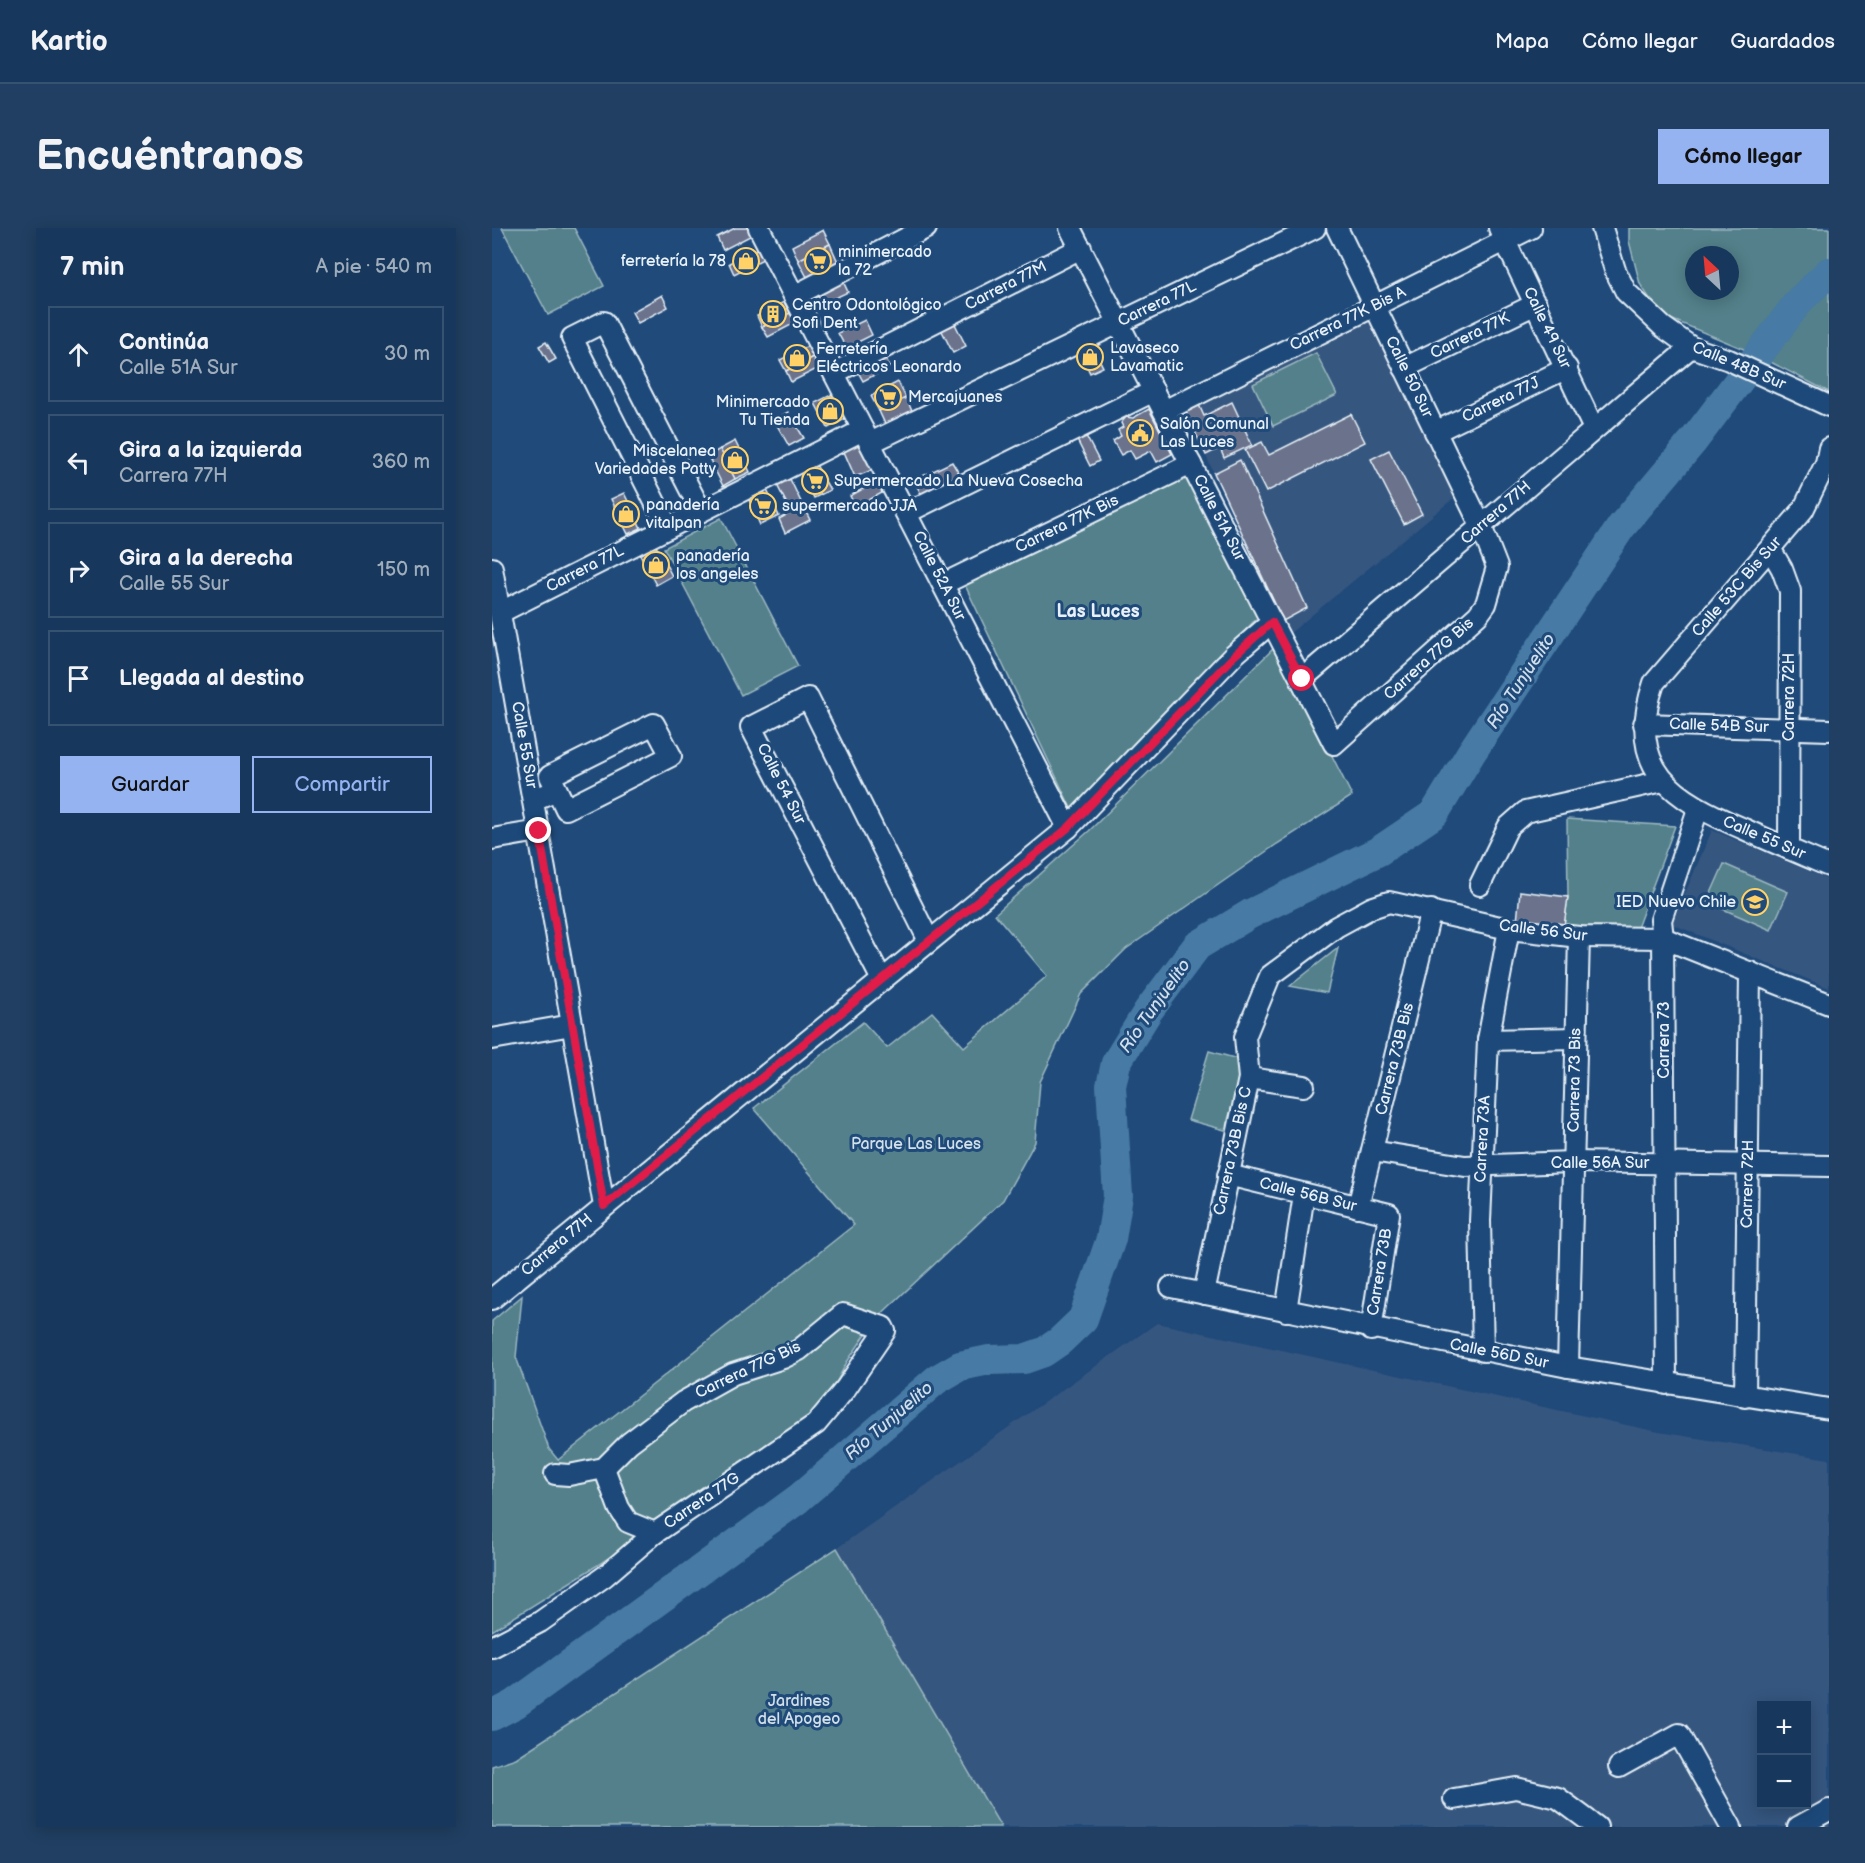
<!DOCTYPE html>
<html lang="es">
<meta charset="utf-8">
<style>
:root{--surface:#17385c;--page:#203f62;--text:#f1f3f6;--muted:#9eacbb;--line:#365272;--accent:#95b2f1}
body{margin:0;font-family:"Balsamiq Sans",sans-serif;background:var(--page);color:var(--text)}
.controls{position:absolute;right:18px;bottom:18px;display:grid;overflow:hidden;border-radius:0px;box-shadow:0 3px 15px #0003}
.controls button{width:54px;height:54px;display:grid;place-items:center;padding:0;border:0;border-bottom:2px solid var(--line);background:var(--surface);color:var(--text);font:30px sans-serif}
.compass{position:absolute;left:1193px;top:18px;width:54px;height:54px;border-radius:50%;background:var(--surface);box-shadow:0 3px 15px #0003;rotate:334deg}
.stop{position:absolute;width:18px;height:18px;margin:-14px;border:4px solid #e11d48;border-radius:50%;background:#fff}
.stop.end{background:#e11d48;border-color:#fff;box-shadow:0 2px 6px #0008}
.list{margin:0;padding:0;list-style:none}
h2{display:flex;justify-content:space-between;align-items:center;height:78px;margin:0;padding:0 24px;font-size:26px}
h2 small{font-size:20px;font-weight:400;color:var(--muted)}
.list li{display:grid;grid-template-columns:39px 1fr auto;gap:18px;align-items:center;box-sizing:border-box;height:96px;margin:0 12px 12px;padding:0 12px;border:2px solid var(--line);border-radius:0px}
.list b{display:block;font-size:22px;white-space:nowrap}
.list p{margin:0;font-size:20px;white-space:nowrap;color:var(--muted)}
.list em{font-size:20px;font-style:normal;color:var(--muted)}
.actions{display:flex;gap:12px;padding:18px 24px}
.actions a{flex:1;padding:14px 0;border:2px solid var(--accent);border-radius:0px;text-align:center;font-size:21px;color:var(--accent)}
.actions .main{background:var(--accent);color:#111}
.icon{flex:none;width:33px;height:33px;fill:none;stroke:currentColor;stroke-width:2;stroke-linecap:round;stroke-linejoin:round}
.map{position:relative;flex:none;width:1337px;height:1599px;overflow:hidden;border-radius:0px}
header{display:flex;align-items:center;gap:36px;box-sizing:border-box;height:84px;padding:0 30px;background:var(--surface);border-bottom:2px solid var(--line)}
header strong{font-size:28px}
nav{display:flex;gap:33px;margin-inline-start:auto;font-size:21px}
.intro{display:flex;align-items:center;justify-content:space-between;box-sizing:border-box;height:144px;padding:0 36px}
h1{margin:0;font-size:42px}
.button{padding:15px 27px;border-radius:0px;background:var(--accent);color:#111;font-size:21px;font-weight:700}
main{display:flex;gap:36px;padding:0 36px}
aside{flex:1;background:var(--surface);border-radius:0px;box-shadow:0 3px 15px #0003}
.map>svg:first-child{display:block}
.built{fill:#36567f;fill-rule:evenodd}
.green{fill:#52808a;stroke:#9db8c1;stroke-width:1.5;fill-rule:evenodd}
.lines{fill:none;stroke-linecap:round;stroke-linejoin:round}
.river{stroke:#477aa4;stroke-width:30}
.building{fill:#6a728c;stroke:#e8f1f8;stroke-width:1.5}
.minor-casing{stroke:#e8f1f8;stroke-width:24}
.minor{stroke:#1f4a7a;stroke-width:20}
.route{stroke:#e11d48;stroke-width:8}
.labels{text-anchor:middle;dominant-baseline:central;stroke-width:6;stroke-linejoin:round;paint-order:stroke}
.poi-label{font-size:16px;fill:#e8f1f8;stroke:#1f4a7a;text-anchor:start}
.street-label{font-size:16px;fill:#e8f1f8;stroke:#1f4a7a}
.park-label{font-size:16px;fill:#d2e0e8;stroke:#1f4a7a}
.neighbourhood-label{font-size:18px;font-weight:bold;fill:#e8f1f8;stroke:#1f4a7a}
.water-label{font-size:18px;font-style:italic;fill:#d0dfeb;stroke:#1f4a7a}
</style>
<header>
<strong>Kartio</strong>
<nav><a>Mapa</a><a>Cómo llegar</a><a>Guardados</a></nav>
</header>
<div class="intro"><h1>Encuéntranos</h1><a class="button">Cómo llegar</a></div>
<main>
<aside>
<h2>7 min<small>A pie · 540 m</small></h2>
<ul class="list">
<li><svg class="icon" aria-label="ahead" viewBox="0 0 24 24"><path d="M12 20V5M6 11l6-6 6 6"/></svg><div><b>Continúa</b><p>Calle 51A Sur</p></div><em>30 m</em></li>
<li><svg class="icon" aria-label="left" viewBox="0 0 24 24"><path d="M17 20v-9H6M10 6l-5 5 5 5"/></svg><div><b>Gira a la izquierda</b><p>Carrera 77H</p></div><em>360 m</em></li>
<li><svg class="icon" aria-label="right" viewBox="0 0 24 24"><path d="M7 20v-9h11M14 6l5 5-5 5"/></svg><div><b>Gira a la derecha</b><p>Calle 55 Sur</p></div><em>150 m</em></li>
<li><svg class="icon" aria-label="arrive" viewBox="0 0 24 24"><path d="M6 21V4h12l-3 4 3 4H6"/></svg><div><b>Llegada al destino</b></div></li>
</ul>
<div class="actions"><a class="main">Guardar</a><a>Compartir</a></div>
</aside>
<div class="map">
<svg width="1337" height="1599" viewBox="0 0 1337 1599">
<rect width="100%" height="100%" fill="#1f4a7a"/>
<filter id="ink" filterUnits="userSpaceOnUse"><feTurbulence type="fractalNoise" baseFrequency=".0167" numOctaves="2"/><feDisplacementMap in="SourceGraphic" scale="12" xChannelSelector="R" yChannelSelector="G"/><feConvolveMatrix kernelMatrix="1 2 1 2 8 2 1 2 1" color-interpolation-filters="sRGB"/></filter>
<g filter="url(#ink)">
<g class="built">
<polygon points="878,91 963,269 797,406 693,183"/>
<polygon points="1220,602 1337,652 1337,760 1180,696"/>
<path d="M665 1095 1167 1204 1337 1231V1599H509L345 1320ZM1270 1478H1314V1576H1270Z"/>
</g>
<g class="green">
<polygon points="10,0 82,0 112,58 56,87"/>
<path d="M1137 0H1337V164L1259 124 1169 87 1148 56 1137 13ZM1202 27H1238V63H1202Z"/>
<polygon points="824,125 845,167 781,198 761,156"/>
<polygon points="699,247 766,389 580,582 473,357"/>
<polygon points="229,290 306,438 249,467 172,320"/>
<polygon points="785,417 860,568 785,616 634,721 589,766 548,854 543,914 511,972 384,1091 355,1134 334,1174 300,1206 260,1234 104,1338 0,1403 0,1093 30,1068 24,1129 57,1221 66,1232 362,997 262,880 371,794 395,820 440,784 472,819 555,748 503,686 597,603"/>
<polygon points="1075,591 1183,598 1145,700 1072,698 1076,669"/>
<polygon points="1232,636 1296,664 1279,702 1215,674"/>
<polygon points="846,720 835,765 798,758"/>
<polygon points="717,823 753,833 733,902 696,892"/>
<polygon points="345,1320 509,1599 0,1599 0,1538 24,1530"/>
</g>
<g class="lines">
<polyline class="river" points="0,1488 23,1476 306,1271 444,1152 468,1138 497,1132 532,1131 552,1124 568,1113 591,1091 619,1011 626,968 619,858 624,835 656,783 705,718 758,686 887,623 942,586 979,525 1129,299 1202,212 1307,73 1337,44"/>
</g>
<g class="building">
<polygon points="243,0 256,0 260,7 231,22 225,9"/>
<polygon points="331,2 338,16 306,32 300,18"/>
<polygon points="338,16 346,34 315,49 306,32"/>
<polygon points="267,20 271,31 242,46 237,35"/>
<polygon points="350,51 356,64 330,76 324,64"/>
<polygon points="170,67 176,79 146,95 140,84"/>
<polygon points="292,74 298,85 270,99 265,88"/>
<polygon points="298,85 303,95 276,109 270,99"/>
<polygon points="460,90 474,118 461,125 447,97"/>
<polygon points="373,92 380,107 354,120 346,105"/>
<polygon points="598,113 611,139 598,145 586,119"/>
<polygon points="54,114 64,131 57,135 47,118"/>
<polygon points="316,118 321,129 294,143 288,132"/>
<polygon points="393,128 398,139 371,153 365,142"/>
<polygon points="321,129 327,140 299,154 294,143"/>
<polygon points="406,154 414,170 387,183 379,168"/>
<polygon points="341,166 353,191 336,200 323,175"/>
<polygon points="414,170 420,183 393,196 387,183"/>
<polygon points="740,174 760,217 732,230 728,220 714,227 693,183 707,177 712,188"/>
<polygon points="657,181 680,226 665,234 659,223 643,231 638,222 629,227 621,213 629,208 626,202 631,199 629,195 634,189 641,190"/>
<polygon points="296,184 312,210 297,218 282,192"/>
<polygon points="859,186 873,214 774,264 753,222 770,214 777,227"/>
<polygon points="593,206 607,233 598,238 584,210"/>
<polygon points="367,211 380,242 363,249 350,219"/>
<polygon points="243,213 258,244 243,251 228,221"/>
<polygon points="228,221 243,251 231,258 216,228"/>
<polygon points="897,222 930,286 912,296 879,231"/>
<polygon points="748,232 815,380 791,393 722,245"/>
<polygon points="460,234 469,249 430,268 422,252"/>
<polygon points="323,235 338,262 322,270 308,243"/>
<polygon points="297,249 310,276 298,282 284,255"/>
<polygon points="385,253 390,265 364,279 358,268"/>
<polygon points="274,260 287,288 268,297 256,269"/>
<polygon points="132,265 149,300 136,306 119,271"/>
<polygon points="311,278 318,292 293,305 287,291"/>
<polygon points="164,318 180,348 164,357 148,326"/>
<polygon points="1028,663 1076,669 1072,698 1025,694"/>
</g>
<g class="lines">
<defs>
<g id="minor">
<polyline points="267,0 576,600"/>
<polyline points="578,0 842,516 986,387 994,376 1005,339 989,298 845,0"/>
<polyline points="1007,0 1102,201"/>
<polyline points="1110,0 1123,42 1134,64 1171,99 1199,119 1237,132 1337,178"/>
<polyline points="302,68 434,0"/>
<polyline points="912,140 1044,76"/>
<polyline points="342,145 589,20"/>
<polyline points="672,183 1039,0"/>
<polyline points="943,204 1075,140"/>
<polyline points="378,215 823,0"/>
<path d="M1337 220 1334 235 1311 282 1162 455C1132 542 1182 571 1252 601 1280 614 1309 626 1337 638"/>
<polyline points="414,285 662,163"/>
<polyline points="176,300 80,110 112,94 209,283"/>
<polyline points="1279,322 1290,341 1298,363 1297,621"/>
<polyline points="0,340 112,978"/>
<polyline points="451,356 699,236"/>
<polyline points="9,384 371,202"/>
<polyline points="810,451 1199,119"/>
<polyline points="1152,496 1337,502"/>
<polyline points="41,572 65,562 58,548 162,496 179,528 74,581 65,562"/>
<polyline points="0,611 47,603"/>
<polyline points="988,657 1016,599 1033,584 1171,553"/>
<polyline points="390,752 259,499 316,470 437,713"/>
<polyline points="0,811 80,797"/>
<polyline points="996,812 1084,810"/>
<polyline points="757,850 812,858"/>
<polyline points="880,923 973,938 1081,934 1337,938"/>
<polyline points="736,947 897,986 879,1102"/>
<polyline points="866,979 939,682"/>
<polyline points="679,1059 1076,1139 1337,1181"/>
<polyline points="712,1066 757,850 753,809 778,748 844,699 879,680 897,674 1017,701 1087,709 1171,710 1337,776"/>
<polyline points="0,1071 576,600 742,427 780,394"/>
<polyline points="794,1083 812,966"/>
<polyline points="991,1123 988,993 996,812 1017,701"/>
<polyline points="1076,1139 1087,709"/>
<polyline points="1174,1156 1171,710 1169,692 1206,581"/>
<polyline points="1253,1169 1258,744"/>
<polyline points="112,1240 127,1280 136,1294 163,1305"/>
<polyline points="0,1419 48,1394 113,1348 163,1305 324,1196 354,1160 393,1103 391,1099 351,1086 307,1122 291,1130 241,1146 191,1174 137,1215 112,1240 77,1247 63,1246"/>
<polyline points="1127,1539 1187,1506 1239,1599"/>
<polyline points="962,1571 1024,1560 1066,1570 1105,1599"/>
<polyline points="1306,1599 1337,1582"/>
</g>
</defs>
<use href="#minor" class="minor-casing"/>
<use href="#minor" class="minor"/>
</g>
</g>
<g class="lines" filter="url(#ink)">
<polyline class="route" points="47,603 112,978 576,600 742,428 780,394 810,451"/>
</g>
<defs>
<symbol id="shop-ring" viewBox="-11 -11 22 22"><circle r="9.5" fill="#1f4a7a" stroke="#ffd166" stroke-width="1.5"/><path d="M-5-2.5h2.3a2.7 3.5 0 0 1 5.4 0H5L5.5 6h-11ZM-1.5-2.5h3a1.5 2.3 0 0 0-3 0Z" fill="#ffd166"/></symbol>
<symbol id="supermarket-ring" viewBox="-11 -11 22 22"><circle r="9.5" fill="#1f4a7a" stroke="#ffd166" stroke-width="1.5"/><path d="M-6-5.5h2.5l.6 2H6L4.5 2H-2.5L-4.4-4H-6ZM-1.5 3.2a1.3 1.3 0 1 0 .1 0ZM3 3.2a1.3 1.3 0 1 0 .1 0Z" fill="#ffd166"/></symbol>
<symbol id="building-ring" viewBox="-11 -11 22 22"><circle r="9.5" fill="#1f4a7a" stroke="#ffd166" stroke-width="1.5"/><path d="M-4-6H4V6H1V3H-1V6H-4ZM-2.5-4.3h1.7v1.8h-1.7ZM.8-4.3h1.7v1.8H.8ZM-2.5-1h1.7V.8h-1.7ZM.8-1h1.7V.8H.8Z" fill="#ffd166"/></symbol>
<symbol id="civic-ring" viewBox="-11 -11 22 22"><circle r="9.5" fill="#1f4a7a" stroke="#ffd166" stroke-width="1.5"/><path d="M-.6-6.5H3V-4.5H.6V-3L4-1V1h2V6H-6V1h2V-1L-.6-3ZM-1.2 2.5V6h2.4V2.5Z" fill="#ffd166"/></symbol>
<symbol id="school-ring" viewBox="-11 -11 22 22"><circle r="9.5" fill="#1f4a7a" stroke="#ffd166" stroke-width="1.5"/><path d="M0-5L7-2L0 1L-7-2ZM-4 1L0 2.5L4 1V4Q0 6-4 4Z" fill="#ffd166"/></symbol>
</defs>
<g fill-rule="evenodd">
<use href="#shop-ring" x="239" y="18" width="30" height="30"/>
<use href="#supermarket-ring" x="311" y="18" width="30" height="30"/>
<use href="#building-ring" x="266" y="71" width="30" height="30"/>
<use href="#shop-ring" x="583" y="114" width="30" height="30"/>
<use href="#shop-ring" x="290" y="115" width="30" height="30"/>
<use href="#supermarket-ring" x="381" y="154" width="30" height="30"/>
<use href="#shop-ring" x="323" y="168" width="30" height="30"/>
<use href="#civic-ring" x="633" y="190" width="30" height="30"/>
<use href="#shop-ring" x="228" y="217" width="30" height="30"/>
<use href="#supermarket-ring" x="308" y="238" width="30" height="30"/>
<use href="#supermarket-ring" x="256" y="263" width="30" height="30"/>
<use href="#shop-ring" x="119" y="271" width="30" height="30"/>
<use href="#shop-ring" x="149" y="322" width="30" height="30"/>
<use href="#school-ring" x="1248" y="659" width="30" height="30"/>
</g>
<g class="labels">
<g class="poi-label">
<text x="346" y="24">minimercado<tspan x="346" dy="18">la 72</tspan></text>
<text x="234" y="33" text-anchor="end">ferretería la 78</text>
<text x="300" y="77">Centro Odontológico<tspan x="300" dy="18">Sofi Dent</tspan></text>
<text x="618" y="120">Lavaseco<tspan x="618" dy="18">Lavamatic</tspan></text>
<text x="324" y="121">Ferretería<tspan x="324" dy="18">Eléctricos Leonardo</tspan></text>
<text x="416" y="169">Mercajuanes</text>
<text x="318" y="174" text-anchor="end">Minimercado<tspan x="318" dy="18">Tu Tienda</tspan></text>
<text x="668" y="196">Salón Comunal<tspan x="668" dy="18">Las Luces</tspan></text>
<text x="224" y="223" text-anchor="end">Miscelanea<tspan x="224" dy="18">Variedades Patty</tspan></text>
<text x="342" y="253">Supermercado La Nueva Cosecha</text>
<text x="154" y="277">panadería<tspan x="154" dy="18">vitalpan</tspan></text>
<text x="290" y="278">supermercado JJA</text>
<text x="184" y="328">panadería<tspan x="184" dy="18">los angeles</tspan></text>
<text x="1244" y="674" text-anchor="end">IED Nuevo Chile</text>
</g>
<g class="street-label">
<text transform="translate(514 58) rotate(-27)">Carrera 77M</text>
<text transform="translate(665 76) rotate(-26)">Carrera 77L</text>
<text transform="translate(856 91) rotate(-26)">Carrera 77K Bis A</text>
<text transform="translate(1055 100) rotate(64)">Calle 49 Sur</text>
<text transform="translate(978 108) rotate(-26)">Carrera 77K</text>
<text transform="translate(1247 138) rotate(23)">Calle 48B Sur</text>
<text transform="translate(917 149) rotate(64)">Calle 50 Sur</text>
<text transform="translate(1009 172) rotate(-26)">Carrera 77J</text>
<text transform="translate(1004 285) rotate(-41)">Carrera 77H</text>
<text transform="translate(727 290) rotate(63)">Calle 51A Sur</text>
<text transform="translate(575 296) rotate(-26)">Carrera 77K Bis</text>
<text transform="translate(93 341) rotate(-27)">Carrera 77L</text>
<text transform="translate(447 348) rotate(63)">Calle 52A Sur</text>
<text transform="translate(1245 359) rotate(-49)">Calle 53C Bis Sur</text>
<text transform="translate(937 431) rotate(-42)">Carrera 77G Bis</text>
<text transform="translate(1297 469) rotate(-90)">Carrera 72H</text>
<text transform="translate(1227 498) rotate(2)">Calle 54B Sur</text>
<text transform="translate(32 517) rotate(80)">Calle 55 Sur</text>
<text transform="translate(289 556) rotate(63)">Calle 54 Sur</text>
<text transform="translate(1272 610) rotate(23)">Calle 55 Sur</text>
<text transform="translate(1051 703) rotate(7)">Calle 56 Sur</text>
<text transform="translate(1172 812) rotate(-90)">Carrera 73</text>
<text transform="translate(903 831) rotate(-76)">Carrera 73B Bis</text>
<text transform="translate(1083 852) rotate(-89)">Carrera 73 Bis</text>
<text transform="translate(991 911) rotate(-87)">Carrera 73A</text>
<text transform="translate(741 923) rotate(-78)">Carrera 73B Bis C</text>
<text x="1108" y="935">Calle 56A Sur</text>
<text transform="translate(1256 956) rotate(-89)">Carrera 72H</text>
<text transform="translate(816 967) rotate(14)">Calle 56B Sur</text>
<text transform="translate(65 1017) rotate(-40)">Carrera 77H</text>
<text transform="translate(888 1044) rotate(-81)">Carrera 73B</text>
<text transform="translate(1007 1126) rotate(11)">Calle 56D Sur</text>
<text transform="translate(256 1142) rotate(-25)">Carrera 77G Bis</text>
<text transform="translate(210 1273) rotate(-34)">Carrera 77G</text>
</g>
<g class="park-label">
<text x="424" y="916">Parque Las Luces</text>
<text x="307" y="1473">Jardines<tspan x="307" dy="18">del Apogeo</tspan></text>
</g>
<g class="neighbourhood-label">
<text x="606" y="383">Las Luces</text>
</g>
<g class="water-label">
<text transform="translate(1029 453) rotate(-57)">Río Tunjuelito</text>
<text transform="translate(663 778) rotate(-55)">Río Tunjuelito</text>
<text transform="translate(397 1193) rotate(-41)">Río Tunjuelito</text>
</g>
</g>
</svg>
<div class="controls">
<button>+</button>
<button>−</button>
</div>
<svg class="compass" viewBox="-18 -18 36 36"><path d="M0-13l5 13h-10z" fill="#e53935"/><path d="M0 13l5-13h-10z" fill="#9eacbb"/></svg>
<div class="stop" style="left:810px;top:451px"></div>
<div class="stop end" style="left:47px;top:603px"></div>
</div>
</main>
